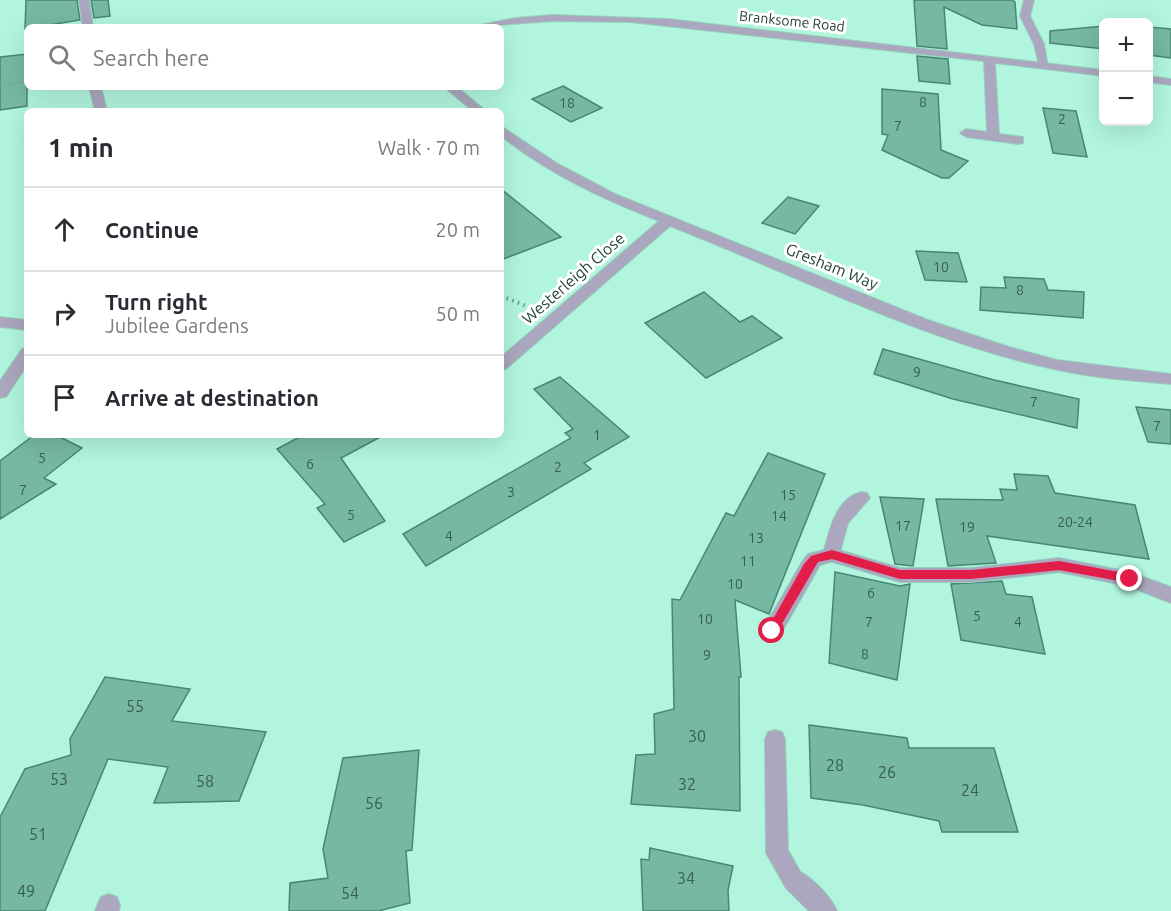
<!DOCTYPE html>
<meta charset="utf-8">
<style>
:root{--surface:#fff;--page:#f7f7f7;--text:#2b2b33;--muted:#7c7c81;--line:#e1e1e2}
body{margin:0;font-family:Ubuntu,sans-serif;background:var(--page);color:var(--text)}
.controls{position:absolute;right:18px;top:18px;display:grid;overflow:hidden;border-radius:9px;box-shadow:0 6px 24px #0002}
.controls button{width:54px;height:54px;display:grid;place-items:center;padding:0;border:0;border-bottom:2px solid var(--line);background:var(--surface);color:var(--text);font:30px sans-serif}
.stop{position:absolute;width:18px;height:18px;margin:-14px;border:4px solid #e11d48;border-radius:50%;background:#fff}
.stop.end{background:#e11d48;border-color:#fff;box-shadow:0 2px 6px #0008}
.list{margin:0;padding:0;list-style:none}
h2{display:flex;justify-content:space-between;align-items:center;height:78px;margin:0;padding:0 24px;font-size:26px}
h2 small{font-size:20px;font-weight:400;color:var(--muted)}
.list li{display:grid;grid-template-columns:39px 1fr auto;gap:18px;align-items:center;box-sizing:border-box;height:84px;padding:0 24px;border-top:2px solid var(--line)}
.list b{display:block;font-size:22px;white-space:nowrap}
.list p{margin:0;font-size:20px;white-space:nowrap;color:var(--muted)}
.list em{font-size:20px;font-style:normal;color:var(--muted)}
.icon{flex:none;width:33px;height:33px;fill:none;stroke:currentColor;stroke-width:2;stroke-linecap:round;stroke-linejoin:round}
.map{position:relative;flex:none;width:1171px;height:911px;overflow:hidden}
.search{position:absolute;background:var(--surface);box-shadow:0 6px 24px #0002;left:24px;top:24px;width:480px;height:66px;display:flex;align-items:center;gap:15px;box-sizing:border-box;padding:0 21px;border-radius:9px;color:var(--muted);font-size:22px}
.panel{position:absolute;background:var(--surface);box-shadow:0 6px 24px #0002;left:24px;top:108px;width:480px;height:330px;border-radius:9px}
.map>svg:first-child{display:block}
.building{fill:#76b8a3;stroke:#468774;stroke-width:1.5}
.lines{fill:none;stroke-linecap:round;stroke-linejoin:round}
.service-casing{stroke:#95d1bd;stroke-width:2}
.minor-casing{stroke:#95d1bd;stroke-width:2}
.path-far1{stroke:#6a998a;stroke-width:2;stroke-dasharray:1 3;stroke-linecap:butt}
.path{stroke:#6a998a;stroke-width:4;stroke-dasharray:1.5 4.5;stroke-linecap:butt}
.service{fill:#aaa7be;fill-rule:evenodd}
.minor{fill:#aaa7be;fill-rule:evenodd}
.route{fill:#e11d48}
.labels{text-anchor:middle;dominant-baseline:central;stroke-width:6;stroke-linejoin:round;paint-order:stroke}
.far-street-label{font-size:14px;fill:#244037;stroke:#fff}
.number-label{font-size:14px;fill:#385e52}
.street-label{font-size:16px;fill:#244037;stroke:#fff}
.near-number-label{font-size:16px;fill:#385e52}
</style>
<div class="map">
<svg width="1171" height="911" viewBox="0 0 1171 911">
<rect width="100%" height="100%" fill="#b1f5de"/>
<g class="building">
<polygon points="26,0 77,0 80,20 25,29"/>
<polygon points="91,0 108,0 110,16 94,18"/>
<polygon points="914,0 1012,0 1015,2 1017,29 982,25 944,7 947,49 917,46"/>
<polygon points="1104,26 1104,49 1050,43 1050,31"/>
<polygon points="1149,27 1171,29 1171,58 1149,55"/>
<polygon points="27,54 27,106 0,110 0,57"/>
<polygon points="917,56 948,59 950,84 919,81"/>
<polygon points="563,86 602,108 571,122 532,99"/>
<polygon points="882,89 938,94 941,150 968,161 949,178 942,178 882,150 888,135 882,134"/>
<polygon points="1043,108 1076,111 1087,157 1053,153"/>
<polygon points="501,189 561,237 501,260"/>
<polygon points="788,197 819,206 795,234 762,223"/>
<polygon points="916,251 958,253 967,282 925,280"/>
<polygon points="1004,277 1044,279 1048,290 1084,292 1083,318 980,310 981,287 1006,288"/>
<polygon points="704,292 740,322 752,316 782,338 706,378 645,323"/>
<polygon points="883,349 994,380 1079,399 1077,428 953,399 874,374"/>
<polygon points="560,377 629,437 584,463 591,469 426,566 403,534 571,438 565,433 573,429 534,389"/>
<polygon points="1136,407 1171,410 1171,444 1148,442"/>
<polygon points="34,435 56,435 82,448 44,478 56,484 0,519 0,461"/>
<polygon points="303,435 384,435 341,458 385,521 344,542 317,508 325,504 277,449"/>
<polygon points="768,453 825,474 769,614 735,600 741,677 739,677 740,811 631,804 636,755 655,754 654,714 674,709 672,599 680,600 726,513 734,516"/>
<polygon points="1014,474 1048,476 1055,493 1135,505 1149,559 987,536 996,563 948,566 936,499 1003,500 1000,489 1017,490"/>
<polygon points="880,497 924,499 913,566 895,564"/>
<polygon points="835,572 900,586 910,584 897,680 829,663"/>
<polygon points="1002,581 1006,594 1032,597 1045,654 961,640 951,584"/>
<polygon points="105,677 190,689 172,721 266,732 239,801 154,803 168,767 108,759 45,911 0,911 0,817 25,769 71,755 70,739"/>
<polygon points="809,725 907,738 909,748 994,748 1018,832 942,832 939,821 863,805 811,798"/>
<polygon points="419,750 412,850 406,851 410,903 378,911 289,911 290,883 328,878 323,849 343,758"/>
<polygon points="650,848 733,866 728,890 729,911 643,911 641,859 649,860"/>
</g>
<g class="lines">
<defs>
<g id="service">
<polygon points="1024,0 1034,0 1030,16 1044,44 1048,67 1039,65 1034,44 1020,16"/>
<path d="M861 492 867 493 870 498 848 523 838 560 820 565 779 637 772 639 765 637 762 631 802 562 808 554 824 550C830 528 836 499 861 492Z"/>
<polygon points="775,730 782,732 785,739 788,850 805,880 802,888 794,891 786,888 766,853 765,739 768,732"/>
</g>
<g id="minor">
<polygon points="79,0 89,0 93,27 83,27"/>
<polygon points="553,15 668,19 1104,70 1104,76 995,63 999,134 1023,137 1023,143 1019,144 966,137 960,133 966,129 987,132 984,61 630,22 553,21 471,27 515,18"/>
<polygon points="1148,76 1171,79 1171,85 1148,82"/>
<polygon points="89,87 101,87 107,111 95,111"/>
<polygon points="444,87 457,87 486,111 473,111"/>
<path d="M501 126 558 164 615 194 928 320 1006 346 1057 360 1171 374V384C1133 381 1095 378 1058 370 924 342 798 276 670 226L506 369 501 370V357L659 221C603 199 549 174 501 136Z"/>
<polygon points="0,317 27,320 27,330 0,327"/>
<polygon points="27,348 27,365 6,397 0,398 0,381 22,349"/>
<polygon points="832,548 900,568 971,568 1059,558 1130,572 1171,587 1171,603 1128,586 1059,572 971,582 900,582 826,560 823,555 826,550"/>
<path d="M794 869C810 875 830 895 837 911H809L786 888 783 880 786 872Z"/>
<polygon points="109,894 117,897 120,905 119,911 95,911 101,897"/>
</g>
</defs>
<use href="#service" class="service-casing"/>
<use href="#minor" class="minor-casing"/>
<polyline class="path-far1" points="0,86 27,81"/>
<polyline class="path" points="501,296 531,308"/>
<use href="#service" class="service"/>
<use href="#minor" class="minor"/>
</g>
<polygon class="route" points="832,550 900,570 971,570 1059,561 1130,574 1136,579 1130,583 1059,570 971,579 900,579 832,559 818,562 776,634 768,634 768,628 804,564 811,556"/>
<g class="labels">
<g class="far-street-label">
<text transform="translate(792 21) rotate(6)">Branksome Road</text>
</g>
<g class="number-label">
<text x="923" y="102">8</text>
<text x="567" y="103">18</text>
<text x="1062" y="119">2</text>
<text x="898" y="126">7</text>
<text x="941" y="267">10</text>
<text x="1020" y="290">8</text>
<text x="917" y="372">9</text>
<text x="1034" y="402">7</text>
<text x="1157" y="426">7</text>
<text x="597" y="435">1</text>
<text x="42" y="458">5</text>
<text x="310" y="464">6</text>
<text x="558" y="467">2</text>
<text x="23" y="490">7</text>
<text x="511" y="492">3</text>
<text x="788" y="495">15</text>
<text x="351" y="515">5</text>
<text x="779" y="516">14</text>
<text x="1075" y="522">20-24</text>
<text x="903" y="526">17</text>
<text x="967" y="527">19</text>
<text x="449" y="536">4</text>
<text x="756" y="538">13</text>
<text x="748" y="561">11</text>
<text x="735" y="584">10</text>
<text x="871" y="593">6</text>
<text x="977" y="616">5</text>
<text x="705" y="619">10</text>
<text x="869" y="622">7</text>
<text x="1018" y="622">4</text>
<text x="865" y="654">8</text>
<text x="707" y="655">9</text>
</g>
<g class="street-label">
<text transform="translate(832 266) rotate(22)">Gresham Way</text>
<text transform="translate(573 278) rotate(-41)">Westerleigh Close</text>
</g>
<g class="near-number-label">
<text x="135" y="706">55</text>
<text x="697" y="736">30</text>
<text x="835" y="765">28</text>
<text x="887" y="772">26</text>
<text x="59" y="779">53</text>
<text x="205" y="781">58</text>
<text x="687" y="784">32</text>
<text x="970" y="790">24</text>
<text x="374" y="803">56</text>
<text x="38" y="834">51</text>
<text x="686" y="878">34</text>
<text x="26" y="891">49</text>
<text x="350" y="893">54</text>
</g>
</g>
</svg>
<div class="controls">
<button>+</button>
<button>−</button>
</div>
<div class="stop" style="left:772px;top:631px"></div>
<div class="stop end" style="left:1130px;top:579px"></div>
<div class="search"><svg class="icon" aria-label="search" viewBox="0 0 24 24"><circle cx="10" cy="10" r="6"/><path d="M15 15l6 6"/></svg>Search here</div>
<section class="panel">
<h2>1 min<small>Walk · 70 m</small></h2>
<ul class="list">
<li><svg class="icon" aria-label="ahead" viewBox="0 0 24 24"><path d="M12 20V5M6 11l6-6 6 6"/></svg><div><b>Continue</b></div><em>20 m</em></li>
<li><svg class="icon" aria-label="right" viewBox="0 0 24 24"><path d="M7 20v-9h11M14 6l5 5-5 5"/></svg><div><b>Turn right</b><p>Jubilee Gardens</p></div><em>50 m</em></li>
<li><svg class="icon" aria-label="arrive" viewBox="0 0 24 24"><path d="M6 21V4h12l-3 4 3 4H6"/></svg><div><b>Arrive at destination</b></div></li>
</ul>
</section>
</div>
